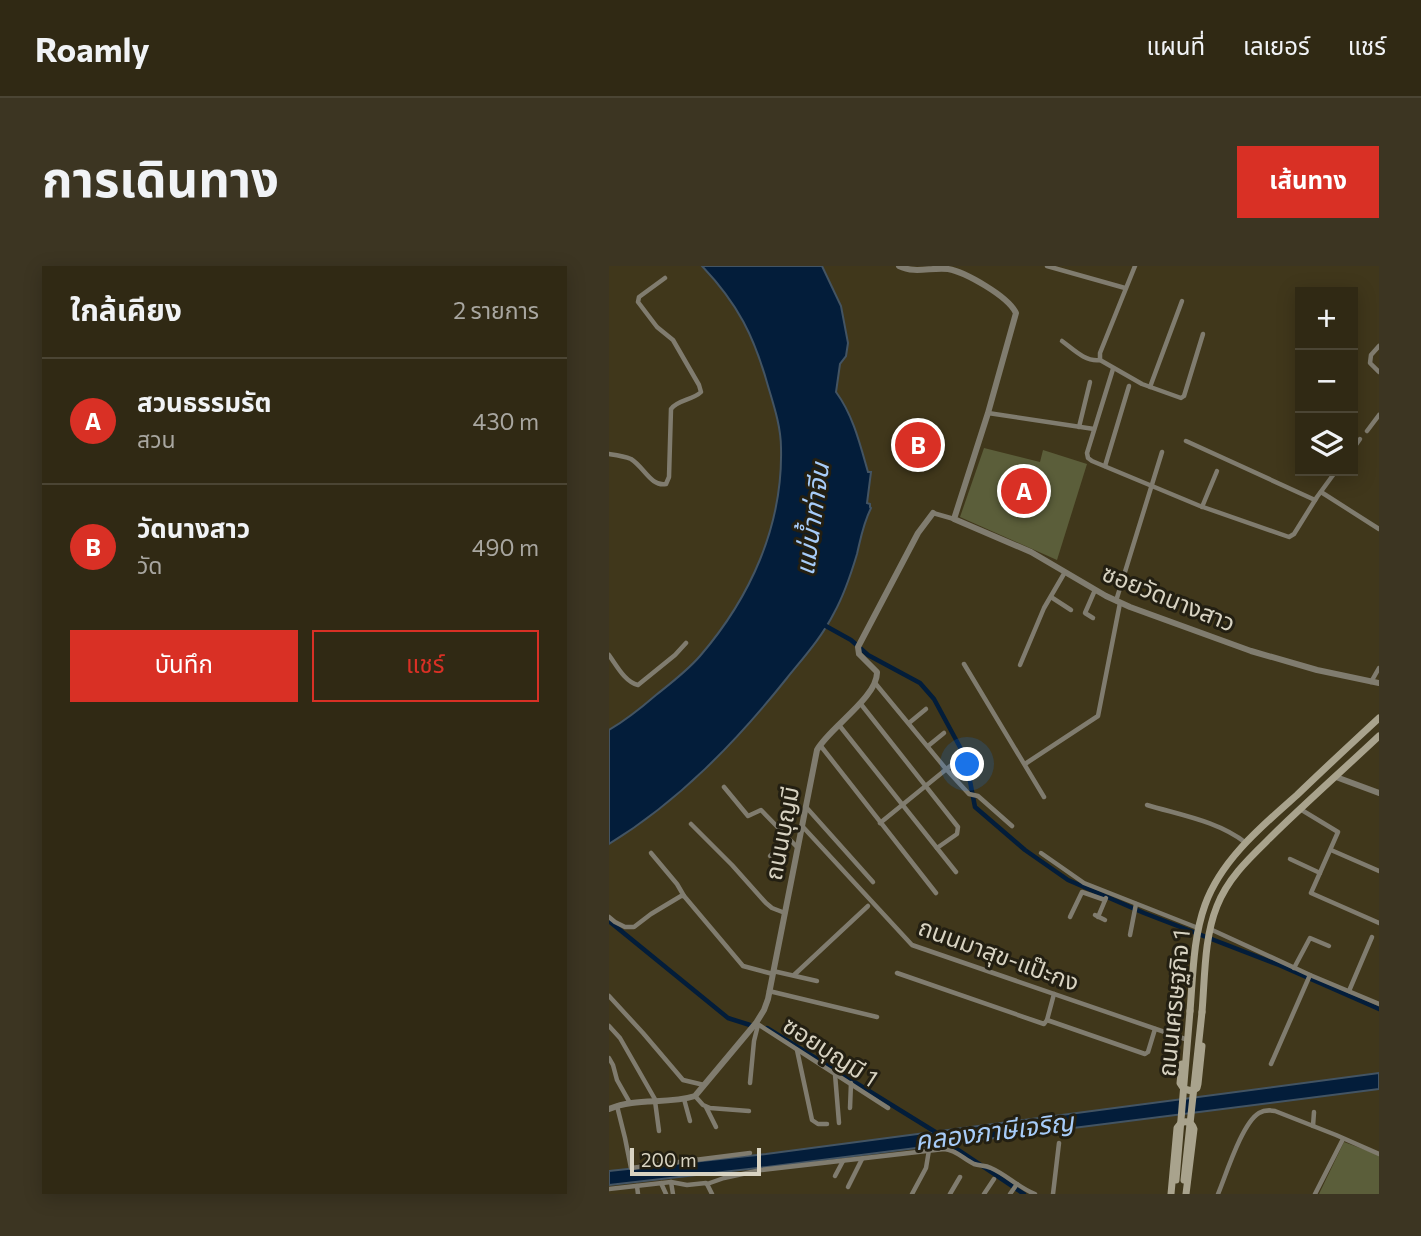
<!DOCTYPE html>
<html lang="th">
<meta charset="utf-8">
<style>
:root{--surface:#302914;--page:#3c3522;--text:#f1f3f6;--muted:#a8a6a0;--line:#4b4534;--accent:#d93025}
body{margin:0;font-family:Commissioner,"Noto Sans Thai",sans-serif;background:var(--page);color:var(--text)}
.controls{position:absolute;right:21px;top:21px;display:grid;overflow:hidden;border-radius:0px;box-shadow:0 4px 18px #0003}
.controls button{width:63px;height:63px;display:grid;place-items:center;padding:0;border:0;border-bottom:2px solid var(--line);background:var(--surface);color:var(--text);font:35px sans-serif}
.scale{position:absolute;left:21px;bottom:18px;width:131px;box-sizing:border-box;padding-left:7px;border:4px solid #d8d3c2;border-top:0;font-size:19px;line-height:24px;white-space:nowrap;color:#d8d3c2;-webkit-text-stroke:5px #231f12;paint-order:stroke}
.you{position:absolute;left:359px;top:499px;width:24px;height:24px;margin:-18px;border:5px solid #fff;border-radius:50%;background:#1a73e8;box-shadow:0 0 0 10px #1a73e833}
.badge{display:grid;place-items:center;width:46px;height:46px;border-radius:50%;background:var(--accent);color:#fff;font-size:23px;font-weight:700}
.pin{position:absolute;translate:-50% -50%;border:4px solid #fff;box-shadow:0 2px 7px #0006}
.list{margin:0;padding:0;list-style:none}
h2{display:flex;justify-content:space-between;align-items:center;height:91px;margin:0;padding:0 28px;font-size:30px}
h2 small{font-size:23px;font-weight:400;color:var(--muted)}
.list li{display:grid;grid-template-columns:46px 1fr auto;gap:21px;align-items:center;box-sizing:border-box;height:126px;padding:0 28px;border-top:2px solid var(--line)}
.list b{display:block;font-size:26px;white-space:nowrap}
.list p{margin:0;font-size:23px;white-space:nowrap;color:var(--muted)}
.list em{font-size:23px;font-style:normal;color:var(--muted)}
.actions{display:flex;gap:14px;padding:21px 28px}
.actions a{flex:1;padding:16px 0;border:2px solid var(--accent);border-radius:0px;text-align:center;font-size:24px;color:var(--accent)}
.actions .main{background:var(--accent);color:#fff}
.icon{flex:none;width:38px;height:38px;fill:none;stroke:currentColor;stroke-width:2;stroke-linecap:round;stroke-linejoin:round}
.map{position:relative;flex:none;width:770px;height:928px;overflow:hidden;border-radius:0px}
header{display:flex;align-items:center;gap:42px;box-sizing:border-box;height:98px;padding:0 35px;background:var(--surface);border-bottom:2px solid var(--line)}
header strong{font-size:33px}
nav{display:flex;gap:38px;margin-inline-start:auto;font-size:24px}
.intro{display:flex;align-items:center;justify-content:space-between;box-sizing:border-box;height:168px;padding:0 42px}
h1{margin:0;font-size:49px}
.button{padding:18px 32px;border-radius:0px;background:var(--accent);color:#fff;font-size:24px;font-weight:700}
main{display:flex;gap:42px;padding:0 42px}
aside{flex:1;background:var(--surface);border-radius:0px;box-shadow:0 4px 18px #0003}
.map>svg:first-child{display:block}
.green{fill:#5b5e3a}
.water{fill:#031d3a;stroke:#435463;stroke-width:2}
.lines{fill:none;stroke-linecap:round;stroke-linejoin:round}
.canal{stroke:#031d3a;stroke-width:4.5}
.minor{stroke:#807c6f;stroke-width:4.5}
.tertiary{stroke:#807c6f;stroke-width:6}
.secondary{stroke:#a9a38d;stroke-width:7}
.secondary-bridge{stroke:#a9a38d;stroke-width:7}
.labels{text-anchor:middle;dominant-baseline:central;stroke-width:6;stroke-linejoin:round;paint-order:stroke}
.street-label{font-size:24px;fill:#d8d3c2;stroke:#231f12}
.water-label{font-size:26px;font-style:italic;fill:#a7ccf9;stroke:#231f12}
</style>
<header>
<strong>Roamly</strong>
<nav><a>แผนที่</a><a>เลเยอร์</a><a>แชร์</a></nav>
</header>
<div class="intro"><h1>การเดินทาง</h1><a class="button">เส้นทาง</a></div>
<main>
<aside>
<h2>ใกล้เคียง<small>2 รายการ</small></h2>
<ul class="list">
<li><span class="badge">A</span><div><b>สวนธรรมรัต</b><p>สวน</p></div><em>430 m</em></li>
<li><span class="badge">B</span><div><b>วัดนางสาว</b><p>วัด</p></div><em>490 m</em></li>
</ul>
<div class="actions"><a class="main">บันทึก</a><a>แชร์</a></div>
</aside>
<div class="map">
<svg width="770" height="928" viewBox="0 0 770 928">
<rect width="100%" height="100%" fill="#40371b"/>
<g class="green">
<polygon points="375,182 431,196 434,184 478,198 448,294 351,251"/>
<polygon points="735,876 770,889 770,928 710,928"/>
</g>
<g class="water">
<path d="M93 0H213L232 40 239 77 237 90 231 98 227 126C244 149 251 178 259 206H262L258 237 261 238V241L262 242C254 258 252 271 248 288 242 308 235 329 225 347 213 371 195 391 178 412 127 476 70 535 0 578V464C17 454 32 442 47 429 62 417 78 405 91 390 141 332 174 260 172 182 172 161 165 140 159 120 145 70 129 38 93 0Z"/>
<polygon points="770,807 770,823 158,901 0,919 0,905 157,888"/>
</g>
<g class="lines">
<g class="canal">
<polyline points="215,359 242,374 259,389 311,417 325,433 352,483 360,510 366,541 416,584 459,614 535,647 670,699 770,743"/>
<polyline points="0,655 119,752 141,759"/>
<polyline points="158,762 328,867"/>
<polyline points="338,875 345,881 415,928"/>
</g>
<g class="minor">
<polyline points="438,0 516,22"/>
<path d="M453 75C464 83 476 96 491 94L533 118 572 132 575 130 594 68"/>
<polyline points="770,80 762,89 761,97 770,106"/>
<polyline points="491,94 491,87 526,0"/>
<polyline points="504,103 478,187 479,192 483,195 591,240 680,271 685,268 708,231 727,205"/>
<polyline points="541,121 573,35"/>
<polyline points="379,147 485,163"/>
<polyline points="470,161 481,116"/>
<polyline points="758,165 770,149"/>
<polyline points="577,175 706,234"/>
<polyline points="744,183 751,173"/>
<path d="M0 188C7 189 15 190 22 193 35 201 42 221 57 218L60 211 62 143C68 134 84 134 92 126L90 119 64 74 48 61 29 36 30 31 56 12"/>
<polyline points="496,200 520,120"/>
<polyline points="712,226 770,263"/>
<polyline points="593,241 608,205"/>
<polyline points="324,247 345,253"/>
<polyline points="442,331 462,344"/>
<polyline points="507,335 553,186"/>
<polyline points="484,352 476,347 486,324"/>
<path d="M0 389C8 400 16 416 29 419L66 389 77 377"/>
<polyline points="355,398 435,531"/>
<polyline points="411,399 435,342 456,306"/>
<polyline points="762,416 770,402"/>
<polyline points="266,417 337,503 360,528 369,530 403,560"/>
<polyline points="251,437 349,561 348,568 328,582"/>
<polyline points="300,457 317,443"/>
<polyline points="230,459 347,606"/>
<polyline points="211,479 327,627"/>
<polyline points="319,480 335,467"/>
<polyline points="416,498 489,450 511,337"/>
<polyline points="115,521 139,550 152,544 188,581"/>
<path d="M538 539C571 549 609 555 637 577"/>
<polyline points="197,541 264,616"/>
<polyline points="691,543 729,566 702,627 770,657"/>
<polyline points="271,557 356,488"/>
<polyline points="82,558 123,599 157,637 163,642 176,647"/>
<polyline points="194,561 303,679 576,773"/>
<polyline points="722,584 770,605"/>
<polyline points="42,587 68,618 75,630"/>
<polyline points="432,587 475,617 589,662"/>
<polyline points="161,590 179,572"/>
<polyline points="681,593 711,607"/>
<polyline points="486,649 496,654"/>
<polyline points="0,651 6,656 16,661 25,661 42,648 72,630 75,630 134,700 164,708"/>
<polyline points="461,651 473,626 496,634"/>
<polyline points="489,651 497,632"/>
<polyline points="601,663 701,709 770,738"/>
<polyline points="521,669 527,638"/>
<polyline points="685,702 701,672 720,680"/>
<polyline points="164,705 208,715"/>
<polyline points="288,707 435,758 438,754 445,728"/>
<polyline points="185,709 259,640"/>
<polyline points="160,725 268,751"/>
<polyline points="740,725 763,671"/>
<polyline points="0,730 34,767 74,814 95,819"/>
<polyline points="438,754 536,788 539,786 546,763"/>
<polyline points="147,757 279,842"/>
<polyline points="0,760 11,772 47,835"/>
<polyline points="188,784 203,854 209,858 218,858"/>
<polyline points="0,792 4,799 8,814 21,837"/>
<polyline points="662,798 701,709"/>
<polyline points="226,808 230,857"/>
<polyline points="141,817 145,775 149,759"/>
<polyline points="86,830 94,839 101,842 140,845"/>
<polyline points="75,833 81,855"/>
<polyline points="46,835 50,865"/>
<polyline points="8,840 16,872 22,902 141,887"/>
<polyline points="97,841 107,861"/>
<polyline points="241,842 242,817"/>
<polyline points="704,860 705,846"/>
<polyline points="226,910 234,895"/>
<polyline points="62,916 64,928"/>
<polyline points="52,917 57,928"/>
<polyline points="98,918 103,928"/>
<polyline points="28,920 29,928"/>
<polyline points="239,921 253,893"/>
<path d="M0 923 62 916 78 919 97 917 98 918 115 912 152 904 335 883C348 884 354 893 365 898 371 900 376 899 382 902 398 909 410 922 426 928"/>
<polyline points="303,928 317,902 320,884"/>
<polyline points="341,928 351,911"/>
<polyline points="375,928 385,913"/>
<polyline points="401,928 408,918"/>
<polyline points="444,928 450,877"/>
<path d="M609 928C617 909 633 857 650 847 655 844 661 844 666 845L727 869 770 888"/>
<polyline points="706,928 734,873"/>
</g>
<g class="tertiary">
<path d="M290 0C306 8 322 1 339 3 356 6 399 30 407 47L379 147 345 253 422 286 497 330 521 341 642 385 708 404 770 417"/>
<polyline points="727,511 770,527"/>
<path d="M0 843C27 831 58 839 86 830L147 757 155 744 159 733 208 484C220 462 269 431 268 406L250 388 249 381 309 267 324 247"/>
</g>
<g class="secondary">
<path d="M581 745C584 710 584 672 596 639 612 594 653 560 688 529 715 503 743 477 770 452"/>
<path d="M593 746C596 711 595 672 608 640 620 609 645 588 668 565 701 533 736 502 770 470"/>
<polyline points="573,798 571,817 575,823 583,825 588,822 589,818 593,780"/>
<path d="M562 928 568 862 572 857C578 854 583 857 585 863L577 928"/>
</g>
<g class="secondary-bridge">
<polyline points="567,914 581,745"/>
<polyline points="575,914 593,746"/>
</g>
</g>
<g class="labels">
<g class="street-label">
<text transform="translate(560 331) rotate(22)">ซอยวัดนางสาว</text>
<text transform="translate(172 567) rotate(-79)">ถนนบุญมี</text>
<text transform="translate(390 688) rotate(20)">ถนนมาสุข-แป๊ะกง</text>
<text transform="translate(564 737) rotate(-84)">ถนนเศรษฐกิจ 1</text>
<text transform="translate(222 785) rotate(33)">ซอยบุญมี 1</text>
</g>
<g class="water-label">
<text transform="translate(202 253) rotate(-82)">แม่น้ำท่าจีน</text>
<text transform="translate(385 864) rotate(-7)">คลองภาษีเจริญ</text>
</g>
</g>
</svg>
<div class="controls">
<button>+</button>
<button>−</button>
<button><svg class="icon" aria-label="layers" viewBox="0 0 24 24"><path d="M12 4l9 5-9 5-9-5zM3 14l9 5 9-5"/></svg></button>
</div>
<div class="scale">200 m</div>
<div class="you"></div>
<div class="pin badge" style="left:415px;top:225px">A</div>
<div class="pin badge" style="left:309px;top:179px">B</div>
</div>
</main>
